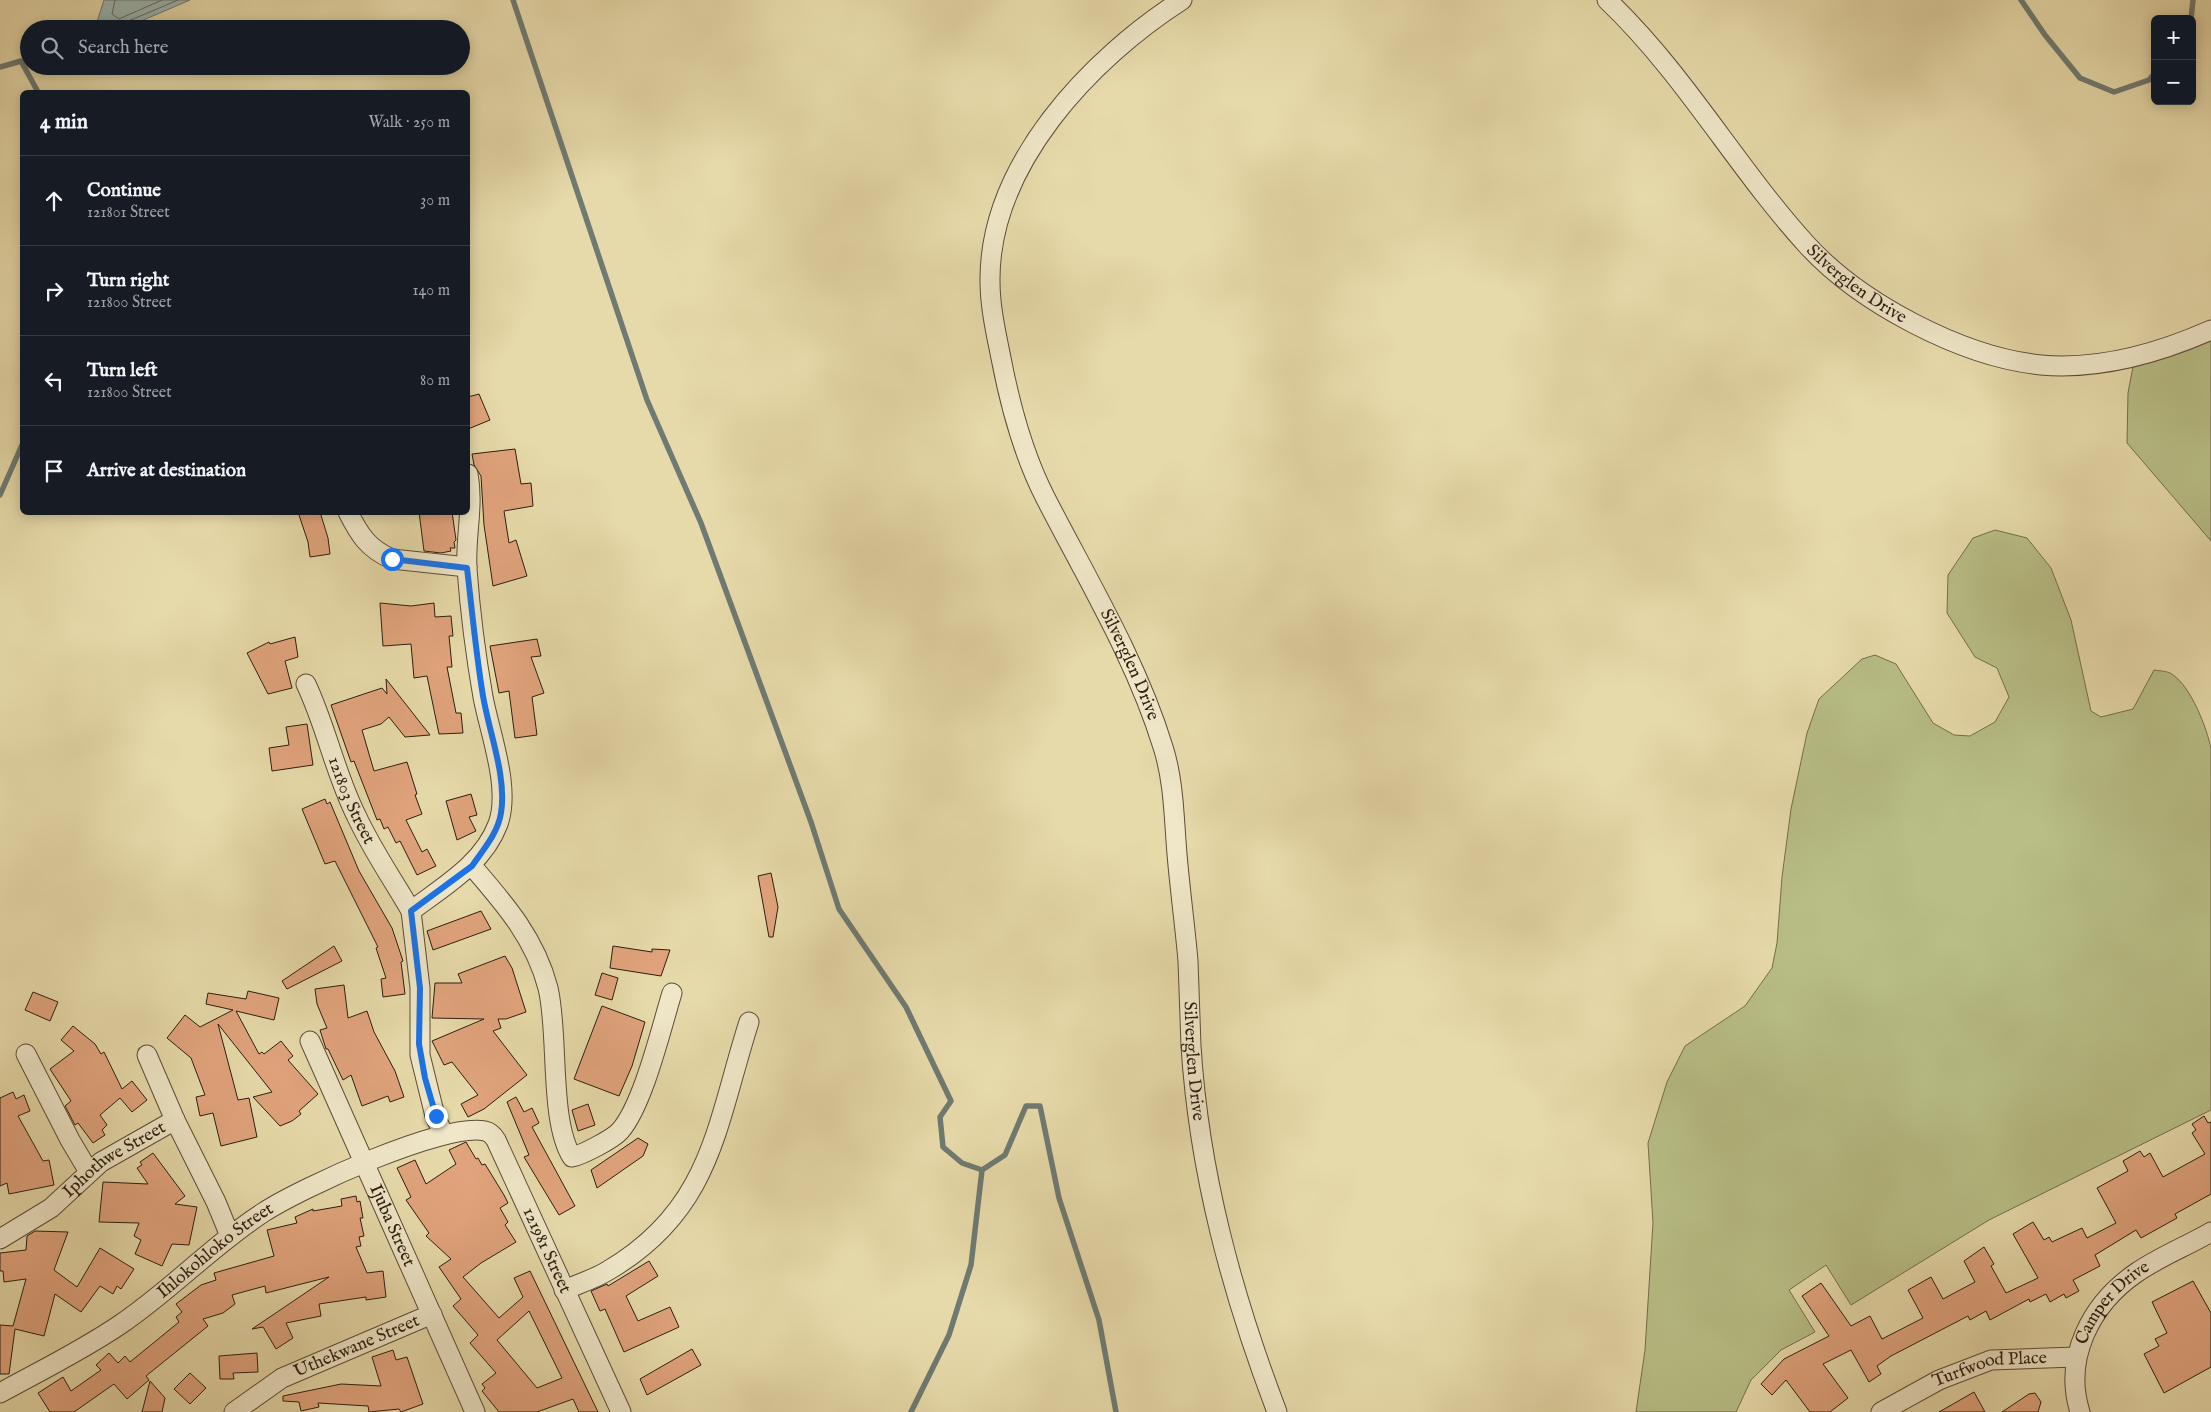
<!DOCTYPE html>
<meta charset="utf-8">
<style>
:root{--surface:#171b24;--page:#20242c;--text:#f1f3f6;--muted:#9ea1a6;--line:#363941}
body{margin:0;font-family:"IM FELL English",serif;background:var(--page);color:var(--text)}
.controls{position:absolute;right:15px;top:15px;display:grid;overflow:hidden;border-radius:8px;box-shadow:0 2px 12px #0003}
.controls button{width:45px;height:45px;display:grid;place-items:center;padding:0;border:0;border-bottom:1px solid var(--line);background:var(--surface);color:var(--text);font:25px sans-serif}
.stop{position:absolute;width:15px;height:15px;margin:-11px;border:4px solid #1a73e8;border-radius:50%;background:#fff}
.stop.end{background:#1a73e8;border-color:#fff;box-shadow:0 1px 5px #0008}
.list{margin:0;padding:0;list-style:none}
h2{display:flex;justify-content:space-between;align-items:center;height:65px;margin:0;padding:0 20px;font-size:21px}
h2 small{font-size:16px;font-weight:400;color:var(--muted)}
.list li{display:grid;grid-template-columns:32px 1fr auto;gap:15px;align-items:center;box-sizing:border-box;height:90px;padding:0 20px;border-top:1px solid var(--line)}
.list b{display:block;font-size:19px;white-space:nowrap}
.list p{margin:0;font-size:16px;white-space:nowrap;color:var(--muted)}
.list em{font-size:16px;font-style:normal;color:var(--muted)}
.icon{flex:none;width:28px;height:28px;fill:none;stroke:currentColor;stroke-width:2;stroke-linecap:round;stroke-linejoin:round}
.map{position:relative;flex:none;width:2211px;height:1412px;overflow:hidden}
.search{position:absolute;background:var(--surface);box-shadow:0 2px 12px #0003;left:20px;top:20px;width:450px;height:55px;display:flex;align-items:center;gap:12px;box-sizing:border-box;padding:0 18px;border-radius:28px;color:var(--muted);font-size:19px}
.panel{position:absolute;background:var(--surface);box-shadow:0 2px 12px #0003;left:20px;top:90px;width:450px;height:425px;border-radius:8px}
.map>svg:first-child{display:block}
.green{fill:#b8be86;stroke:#726e4b}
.water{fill:#9bb8b4;stroke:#6f7a72}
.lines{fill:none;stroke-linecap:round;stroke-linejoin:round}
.shore{stroke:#646a62;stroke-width:1}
.stream{stroke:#6f7a72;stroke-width:5.5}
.building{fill:#e1a47d;stroke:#2d1d10;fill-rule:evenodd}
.minor-casing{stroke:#5c4c36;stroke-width:21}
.minor{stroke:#efe7c8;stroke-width:19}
.route{stroke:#1a73e8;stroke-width:6}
.labels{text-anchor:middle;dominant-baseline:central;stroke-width:5;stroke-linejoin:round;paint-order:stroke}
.street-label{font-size:18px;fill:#2d1d10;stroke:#efe7c8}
</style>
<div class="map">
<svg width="2211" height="1412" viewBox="0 0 2211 1412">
<rect width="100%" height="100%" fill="#e7daaa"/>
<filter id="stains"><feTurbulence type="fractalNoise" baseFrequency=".004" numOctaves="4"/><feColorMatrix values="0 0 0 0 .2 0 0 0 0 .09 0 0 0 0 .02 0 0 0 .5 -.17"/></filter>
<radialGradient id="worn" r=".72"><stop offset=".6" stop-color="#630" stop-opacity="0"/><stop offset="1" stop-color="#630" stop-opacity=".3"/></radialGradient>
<g class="green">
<polygon points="2211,331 2211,541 2127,443 2128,393 2135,356"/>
<path d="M1995 530 2027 538 2051 568 2071 620 2091 711 2101 717 2133 709 2154 670C2160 671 2169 671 2173 675 2191 687 2207 728 2211 749V1110L1989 1220 1851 1305 1826 1265 1789 1290 1815 1332 1781 1350 1751 1380 1736 1412H1636L1645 1350 1653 1223 1648 1143 1667 1082 1685 1046 1745 1006 1772 968 1777 943 1782 877 1791 809 1807 733 1819 699 1862 659 1875 655 1896 664 1933 723 1954 735 1970 736 1995 722 2009 697 1997 668 1975 657 1947 613 1948 575 1973 538Z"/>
</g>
<polygon class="water" points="104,0 190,0 125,28 96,25"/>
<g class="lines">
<g class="shore">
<polyline points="115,0 112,14 119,19 162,0"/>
<polyline points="123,29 126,22 178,0"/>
</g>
<g class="stream">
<polyline points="513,0 647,400 701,523 811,822 839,909 906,1007 951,1101 940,1117 943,1147 962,1163 982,1170 1005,1155 1026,1106 1040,1106 1059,1198 1099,1320 1116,1412"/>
<polyline points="2021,0 2045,35 2080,78 2114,92 2149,80 2155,73"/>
<polyline points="2191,19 2193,0"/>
<polyline points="0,67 21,61 38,92"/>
<polyline points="0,495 22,445"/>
<polyline points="911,1412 949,1335 971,1265 982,1170"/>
</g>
</g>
<g class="building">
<polygon points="479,394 490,420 468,429 468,397"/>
<polygon points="515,449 521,484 531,483 533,506 504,511 509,543 516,540 527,576 493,586 484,525 481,476 474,465 472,454"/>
<polygon points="298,512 320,512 328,538 330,554 310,557 308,542"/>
<polygon points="419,512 452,512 456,540 454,542 455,548 450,548 451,551 441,553 424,551"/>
<polygon points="380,603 411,606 434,603 435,617 451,616 453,636 449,636 452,667 447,667 456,713 461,713 463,733 439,734 427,676 414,678 411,644 383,646"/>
<polygon points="295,637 298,657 285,661 292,688 268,694 247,653 269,642 270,644"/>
<polygon points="537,639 541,656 531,657 544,693 532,697 537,735 515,738 509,691 499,693 490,646"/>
<polygon points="386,679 430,735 405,737 389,717 381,724 362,730 374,771 407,762 417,794 415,795 422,814 406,820 422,852 427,849 436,866 417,875 400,841 396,843 388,827 384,829 380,819 377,820 354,761 351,762 331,705 382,688 387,694"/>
<polygon points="307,724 313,765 272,771 269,748 289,745 286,727"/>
<polygon points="471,794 477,815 469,817 476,831 457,840 446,801"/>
<polygon points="325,799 327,804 330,802 359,871 392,928 403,961 401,962 405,994 383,997 381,979 386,978 376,948 378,947 335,861 325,864 302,809"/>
<polygon points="771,873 778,907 773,937 769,937 758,876"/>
<polygon points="481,911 491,929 433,950 427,931"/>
<polygon points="334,946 342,961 287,989 282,981"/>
<polygon points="613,946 652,952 652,949 670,950 661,976 610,968"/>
<polygon points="505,956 512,968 526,1012 506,1019 498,1019 501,1028 493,1031 527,1075 484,1109 468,1117 461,1104 478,1095 452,1062 444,1065 432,1041 484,1019 432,1018 435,983 462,983 458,974"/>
<polygon points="602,973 618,978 612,1000 595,995"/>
<polygon points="344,985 348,1018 367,1011 374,1032 395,1071 404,1097 390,1102 388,1096 362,1106 351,1075 343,1080 328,1049 326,1049 320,1030 327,1028 317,1004 315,989"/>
<polygon points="248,991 279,998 274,1020 236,1011 259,1054 262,1052 264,1054 281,1041 293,1056 288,1060 318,1094 299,1111 301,1114 292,1121 280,1126 253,1097 272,1092 218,1024 238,1100 249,1098 257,1137 221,1146 213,1113 200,1116 196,1097 205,1095 191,1058 167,1038 185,1015 200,1027 233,1010 206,1004 208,993 246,999"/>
<polygon points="33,992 58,1002 50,1021 25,1010"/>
<polygon points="602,1006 645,1022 632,1066 619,1096 574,1079"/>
<polygon points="73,1026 95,1044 101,1054 104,1052 122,1089 132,1081 147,1100 132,1112 120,1098 100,1115 107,1125 102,1130 105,1135 93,1143 78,1123 75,1125 65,1106 71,1101 50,1069 74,1051 61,1040"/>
<polygon points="13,1092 16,1099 24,1095 30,1111 18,1116 43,1161 49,1160 54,1185 9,1194 7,1183 0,1186 0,1098"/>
<polygon points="516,1097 524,1112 532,1108 539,1123 532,1127 575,1206 559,1215 524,1157 529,1155 507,1102"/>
<polygon points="588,1104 595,1125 578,1131 572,1110"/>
<polygon points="2204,1116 2208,1123 2211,1122 2211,1194 2175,1214 2177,1218 2141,1238 2136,1230 2095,1255 2100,1266 2073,1280 2079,1291 2066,1298 2064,1294 2050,1302 2046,1294 2030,1302 2029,1299 1990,1320 1986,1311 1970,1320 1968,1316 1891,1356 1877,1366 1881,1374 1869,1382 1851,1350 1823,1364 1848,1398 1830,1412 1810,1412 1786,1380 1772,1395 1761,1384 1784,1359 1829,1336 1802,1296 1821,1283 1851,1326 1870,1316 1882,1339 1923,1318 1908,1290 1931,1277 1943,1299 1975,1282 1964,1261 1984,1247 1994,1264 1991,1266 2006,1293 2038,1278 2013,1234 2033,1222 2044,1240 2049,1237 2052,1242 2082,1228 2087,1238 2116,1223 2097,1188 2128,1171 2123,1161 2140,1151 2144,1157 2150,1153 2163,1177 2205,1154 2192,1133 2196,1130 2192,1124"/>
<polygon points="638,1138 648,1144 643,1156 597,1188 591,1170"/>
<path d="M466 1142 476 1159 478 1158 482 1165 485 1164 504 1195 508 1203 500 1208 508 1222 505 1225 516 1242 481 1263 463 1277 499 1318 523 1297 514 1278 530 1271 598 1412H579L573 1399 537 1412H499L482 1391 485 1388 482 1384 496 1373 470 1343 478 1335 453 1306 461 1299 439 1267 451 1259 426 1236 429 1233 406 1200 411 1197 397 1168 415 1160 426 1184 456 1164 449 1150ZM529 1311 562 1378 537 1388 497 1340Z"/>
<polygon points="153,1153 185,1196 175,1204 197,1207 189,1245 172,1244 162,1266 135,1254 141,1240 134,1236 139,1223 99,1222 103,1182 148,1184 137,1168 142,1165 140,1162"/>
<polygon points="356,1196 357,1202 360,1201 363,1218 360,1218 364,1236 359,1237 361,1246 356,1247 367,1273 383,1271 386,1297 366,1300 366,1297 319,1304 321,1316 286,1323 293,1338 276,1349 263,1327 252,1329 329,1277 266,1293 265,1286 232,1295 235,1304 223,1313 203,1319 208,1326 146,1376 149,1380 127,1399 114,1384 74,1412 50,1412 38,1393 63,1377 71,1391 101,1370 96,1365 109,1353 118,1363 125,1356 130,1362 179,1322 176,1317 182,1312 176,1304 201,1285 216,1280 214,1273 274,1256 267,1230 297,1223 295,1217 313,1209 313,1211 342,1206 341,1199"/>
<polygon points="35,1231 68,1232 54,1270 77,1287 100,1248 134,1269 121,1289 117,1286 113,1294 100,1286 81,1312 55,1294 44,1336 15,1329 9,1374 0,1374 0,1325 13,1326 26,1279 4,1282 3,1271 0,1271 0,1253 26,1250 27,1236"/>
<polygon points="649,1261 658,1276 626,1296 638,1321 670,1307 679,1327 624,1352 605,1309 600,1311 591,1291 607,1284 608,1286"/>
<polygon points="2193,1281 2211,1313 2211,1367 2164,1393 2144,1354 2159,1346 2155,1339 2167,1333 2152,1302"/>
<polygon points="692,1349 701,1365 647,1395 640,1379"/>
<polygon points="393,1350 396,1360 407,1357 423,1404 401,1412 399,1409 369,1412 368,1406 318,1403 319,1407 301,1411 299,1402 283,1401 283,1396 341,1384 381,1386 372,1357"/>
<polygon points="257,1353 258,1372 233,1373 234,1379 220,1379 219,1356"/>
<polygon points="190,1373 206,1388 190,1404 174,1389"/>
<polygon points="150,1381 165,1398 162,1412 142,1412"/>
<polygon points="1974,1392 1985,1412 1939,1412"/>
<polygon points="2035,1393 2041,1402 2038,1412 2002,1412 2029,1394"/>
</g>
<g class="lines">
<defs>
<g id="minor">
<path id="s1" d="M1182 0C1090 59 989 165 990 281 990 307 996 333 1001 358 1010 405 1023 454 1045 497 1087 579 1136 659 1163 747 1174 781 1174 819 1177 854 1180 890 1185 926 1188 961 1189 990 1190 1018 1191 1046 1199 1173 1232 1294 1277 1412"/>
<path id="s2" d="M1607 0C1684 73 1736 167 1807 245 1860 303 1962 357 2041 365 2098 370 2159 353 2211 330"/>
<path d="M348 512C359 534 368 549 392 559L467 567"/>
<path id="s3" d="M306 684C326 726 335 773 356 815 371 848 393 880 411 911"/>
<path d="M472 866C504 903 535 938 548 988 559 1033 549 1121 572 1157 582 1155 613 1139 620 1131 643 1105 661 1029 672 993"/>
<path id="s4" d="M310 1041 475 1412"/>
<polyline points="26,1054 70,1140 89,1172"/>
<polyline points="147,1055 175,1120"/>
<path d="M443 1133 435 1116 420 1055V988L411 911C444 886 483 864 498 824 511 788 490 734 483 697 476 657 470 609 467 569 465 537 474 506 468 474"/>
<path id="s5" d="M0 1239 51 1208 101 1162 175 1120 216 1202 230 1236"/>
<path d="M564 1290C578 1284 595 1279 609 1270 712 1209 716 1125 749 1022"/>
<path id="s6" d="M0 1393C40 1371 83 1350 121 1324 171 1290 213 1245 264 1212 301 1188 444 1122 485 1131 490 1132 493 1135 496 1140L621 1412"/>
<path id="s7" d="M234 1412 282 1378 432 1314"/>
<path id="s8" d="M1881 1412 1939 1380 1991 1360 2076 1357"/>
<path id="s9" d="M2080 1412C2063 1358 2091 1304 2136 1273 2159 1257 2187 1246 2211 1232"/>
</g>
</defs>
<use href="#minor" class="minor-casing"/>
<use href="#minor" class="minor"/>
</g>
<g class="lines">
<path class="route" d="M392 559 467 568C472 610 476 654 483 696 489 732 507 777 501 813 498 833 483 850 472 866L411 911 420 988 419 1044 425 1078 436 1116"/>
</g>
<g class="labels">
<g class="street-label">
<text stroke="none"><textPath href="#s2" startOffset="380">Silverglen Drive</textPath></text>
<text stroke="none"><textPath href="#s1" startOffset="766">Silverglen Drive</textPath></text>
<text stroke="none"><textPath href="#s3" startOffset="125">121803 Street</textPath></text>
<text stroke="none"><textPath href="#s1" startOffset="1171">Silverglen Drive</textPath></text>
<text stroke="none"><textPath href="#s5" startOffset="140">Iphothwe Street</textPath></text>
<text stroke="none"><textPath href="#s4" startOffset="202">Ijuba Street</textPath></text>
<text stroke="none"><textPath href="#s6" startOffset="695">121981 Street</textPath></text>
<text stroke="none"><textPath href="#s6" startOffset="259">Ihlokohloko Street</textPath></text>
<text stroke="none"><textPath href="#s9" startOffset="122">Camper Drive</textPath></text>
<text stroke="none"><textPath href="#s7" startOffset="140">Uthekwane Street</textPath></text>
<text stroke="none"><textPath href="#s8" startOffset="119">Turfwood Place</textPath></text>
</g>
</g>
<rect width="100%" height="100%" filter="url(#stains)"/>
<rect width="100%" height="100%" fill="url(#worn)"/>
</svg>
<div class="controls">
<button>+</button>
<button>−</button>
</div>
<div class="stop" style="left:392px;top:559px"></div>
<div class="stop end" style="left:436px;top:1116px"></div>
<div class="search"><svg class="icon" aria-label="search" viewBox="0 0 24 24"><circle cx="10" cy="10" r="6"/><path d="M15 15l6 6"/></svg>Search here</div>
<section class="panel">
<h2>4 min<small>Walk · 250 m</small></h2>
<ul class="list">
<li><svg class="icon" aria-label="ahead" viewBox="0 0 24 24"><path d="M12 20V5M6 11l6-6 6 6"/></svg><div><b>Continue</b><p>121801 Street</p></div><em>30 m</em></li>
<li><svg class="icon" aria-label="right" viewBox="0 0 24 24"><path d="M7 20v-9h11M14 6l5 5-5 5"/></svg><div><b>Turn right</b><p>121800 Street</p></div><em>140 m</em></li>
<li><svg class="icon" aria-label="left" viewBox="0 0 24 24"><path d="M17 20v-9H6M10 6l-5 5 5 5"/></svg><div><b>Turn left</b><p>121800 Street</p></div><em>80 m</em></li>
<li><svg class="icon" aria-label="arrive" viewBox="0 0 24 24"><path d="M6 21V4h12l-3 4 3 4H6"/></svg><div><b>Arrive at destination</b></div></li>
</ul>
</section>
</div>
